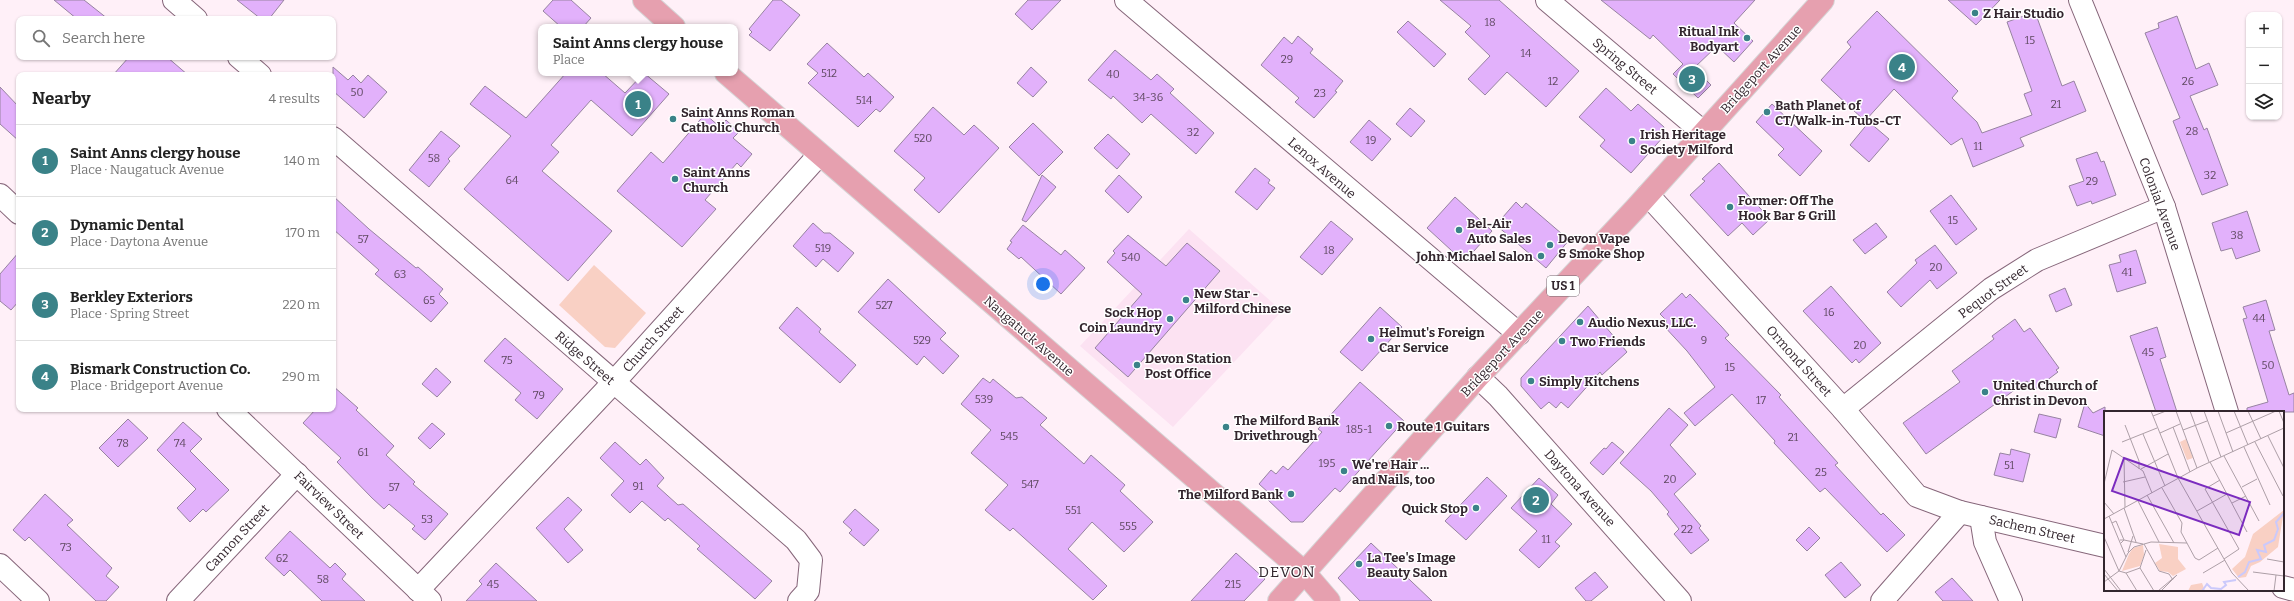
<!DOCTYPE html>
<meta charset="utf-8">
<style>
:root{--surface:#fff;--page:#f6f6f6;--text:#222;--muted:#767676;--line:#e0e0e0;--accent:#3a8288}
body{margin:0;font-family:Bitter,serif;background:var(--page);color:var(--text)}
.controls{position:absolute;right:12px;top:12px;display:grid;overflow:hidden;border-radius:8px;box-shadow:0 1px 3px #0004}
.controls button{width:36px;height:36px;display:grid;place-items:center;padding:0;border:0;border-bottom:1px solid var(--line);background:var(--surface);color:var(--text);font:20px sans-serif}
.you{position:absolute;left:1043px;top:284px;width:14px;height:14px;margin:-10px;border:3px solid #fff;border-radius:50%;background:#1a73e8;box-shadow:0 0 0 6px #1a73e833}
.badge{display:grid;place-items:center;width:26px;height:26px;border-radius:50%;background:var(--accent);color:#fff;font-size:13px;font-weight:700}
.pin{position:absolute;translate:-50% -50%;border:2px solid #fff;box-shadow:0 1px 4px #0006}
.popup{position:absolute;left:538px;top:24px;width:200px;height:52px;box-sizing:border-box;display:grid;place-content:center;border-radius:8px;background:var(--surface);filter:drop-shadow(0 1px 3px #0005);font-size:13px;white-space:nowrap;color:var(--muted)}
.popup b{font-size:15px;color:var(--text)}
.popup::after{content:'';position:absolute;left:50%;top:100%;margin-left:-8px;border:8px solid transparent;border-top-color:var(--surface)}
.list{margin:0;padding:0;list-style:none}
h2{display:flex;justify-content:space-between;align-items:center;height:52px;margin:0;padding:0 16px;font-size:17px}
h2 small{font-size:13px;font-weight:400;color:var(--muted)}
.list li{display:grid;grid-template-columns:26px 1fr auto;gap:12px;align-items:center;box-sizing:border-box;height:72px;padding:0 16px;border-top:1px solid var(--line)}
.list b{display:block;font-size:15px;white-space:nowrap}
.list p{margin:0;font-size:13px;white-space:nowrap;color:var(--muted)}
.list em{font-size:13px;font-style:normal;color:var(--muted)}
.icon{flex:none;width:22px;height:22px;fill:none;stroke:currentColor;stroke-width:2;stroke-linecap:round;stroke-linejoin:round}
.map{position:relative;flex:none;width:2294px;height:601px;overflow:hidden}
.search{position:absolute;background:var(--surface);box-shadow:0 1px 3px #0004;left:16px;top:16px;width:320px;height:44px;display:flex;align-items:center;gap:10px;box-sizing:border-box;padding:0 14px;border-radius:8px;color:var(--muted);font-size:15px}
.panel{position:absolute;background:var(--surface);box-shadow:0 1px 3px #0004;left:16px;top:72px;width:320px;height:340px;border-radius:8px}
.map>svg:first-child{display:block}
.built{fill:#fce2f2}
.green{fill:#f9d0c4}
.building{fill:#e2b1fb;stroke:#9783a1}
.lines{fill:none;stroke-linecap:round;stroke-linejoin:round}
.minor-casing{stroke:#86667a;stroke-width:24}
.major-casing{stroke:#d6d4d5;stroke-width:24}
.minor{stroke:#fff;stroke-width:22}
.major{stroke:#e6a0af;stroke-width:22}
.poi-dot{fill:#3a8288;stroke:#fff;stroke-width:1.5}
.labels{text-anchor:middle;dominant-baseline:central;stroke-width:3;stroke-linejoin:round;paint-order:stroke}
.number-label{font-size:11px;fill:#5f4961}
.shield{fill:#fff;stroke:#70676d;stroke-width:1}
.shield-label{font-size:12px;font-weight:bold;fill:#33262e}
.poi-label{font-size:13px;font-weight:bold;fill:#33262e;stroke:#fff;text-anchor:start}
.street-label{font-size:13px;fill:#33262e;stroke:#fff}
.quarter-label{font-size:15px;letter-spacing:1px;fill:#33262e;stroke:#fff}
.inset-river{fill:none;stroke:#cbc9fb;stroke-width:2}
.inset-road{fill:none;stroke:#ad9fa7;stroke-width:1}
.view{fill:#7b2cbf;fill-opacity:0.15;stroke:#7b2cbf;stroke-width:2}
.inset-edge{fill:none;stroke:#33262e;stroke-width:2}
</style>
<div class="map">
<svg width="2294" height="601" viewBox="0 0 2294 601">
<rect width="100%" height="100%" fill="#fff0f8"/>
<polygon class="built" points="1189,229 1282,311 1173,427 1080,346"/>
<polygon class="green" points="594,265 646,313 615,348 605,347 559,305"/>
<g class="building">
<polygon points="54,0 84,0 108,19 77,19"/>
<polygon points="237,0 284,0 269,19 261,19"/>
<polygon points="553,0 571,0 591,18 583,27 561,27 543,11"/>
<polygon points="773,0 781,0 800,15 770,51 749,35 752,32 749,29"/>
<polygon points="1028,0 1061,0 1032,30 1015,14"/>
<polygon points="1440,0 1499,0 1579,71 1546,107 1507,72 1485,95 1468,79 1490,56 1465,32 1471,26"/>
<polygon points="1601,0 1755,0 1734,23 1753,41 1734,62 1717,46 1694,68 1711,85 1698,98 1673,74 1683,64 1653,35 1650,39"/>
<polygon points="1948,0 2000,0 1976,25"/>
<polygon points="1877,11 1958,91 1952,98 1977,122 1982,133 2032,115 2024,94 2032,91 2007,22 2035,12 2062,86 2074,81 2086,111 2020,138 2024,146 1973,167 1962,138 1951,145 1894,89 1865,121 1821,80 1851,47 1847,42"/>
<polygon points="2177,16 2196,69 2209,63 2218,85 2190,96 2204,130 2207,128 2228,185 2202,195 2173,121 2180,118 2145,33 2159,28 2158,23"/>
<polygon points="1408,21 1446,54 1434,67 1397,32"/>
<polygon points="1298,36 1313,49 1310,53 1343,81 1335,91 1337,92 1314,118 1295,102 1299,98 1261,65 1284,37 1292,44"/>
<polygon points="827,43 864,77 868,73 894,97 880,112 876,109 858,127 808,83 818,73 807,64"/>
<polygon points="1115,50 1151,80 1157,74 1174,89 1170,93 1214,133 1196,154 1151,114 1142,123 1113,96 1111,99 1088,80"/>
<polygon points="129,57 167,57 188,75 113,75"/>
<polygon points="333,67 348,80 353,75 361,83 368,75 387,92 364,118 333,91"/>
<polygon points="1031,67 1047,82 1033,97 1017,83"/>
<polygon points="566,73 602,73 625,93 644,73 669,94 632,136 591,100 551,145 559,152 542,171 612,231 568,281 464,189 511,136 470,104 485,86 526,118"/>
<polygon points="0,87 19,107 19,141 0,124"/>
<polygon points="1606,88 1631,111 1638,104 1664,127 1664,136 1631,173 1600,146 1605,140 1579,117"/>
<polygon points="1772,104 1822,151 1800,176 1778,155 1784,149 1756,122"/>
<polygon points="933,107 964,135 974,125 999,148 939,213 914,190 925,178 894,151"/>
<polygon points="1410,108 1425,121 1411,137 1396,124"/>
<polygon points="705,114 720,127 726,120 739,132 733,138 752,154 741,167 737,163 705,200 716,209 682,247 617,191 651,152 663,163"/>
<polygon points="1369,120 1391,139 1372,161 1350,142"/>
<polygon points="1869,122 1889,139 1869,162 1850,145"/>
<polygon points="1033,123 1063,152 1039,176 1009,147"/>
<polygon points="441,131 460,146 448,159 450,161 429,187 409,170"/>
<polygon points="1108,134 1130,154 1117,169 1094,148"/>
<polygon points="2097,152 2101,162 2104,161 2116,195 2092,204 2091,201 2077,206 2069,186 2084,181 2076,159"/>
<polygon points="1719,163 1770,219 1753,235 1742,223 1728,236 1690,195 1705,181 1702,179"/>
<polygon points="1255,168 1270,180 1268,183 1275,188 1257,210 1235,192"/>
<polygon points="1042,175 1056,187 1026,222 1022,220"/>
<polygon points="1119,175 1142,197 1128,213 1105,191"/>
<polygon points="1951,195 1977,229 1956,245 1930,211"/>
<polygon points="333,196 369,229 416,268 418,267 443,289 439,294 448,303 431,322 375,274 379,270 333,229"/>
<polygon points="1455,197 1492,231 1464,262 1427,228"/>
<polygon points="1516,202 1522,208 1526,203 1569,240 1546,268 1496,225"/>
<polygon points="2247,211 2260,251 2236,259 2232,248 2221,251 2212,223"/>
<polygon points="1331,221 1353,239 1322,275 1300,257"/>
<polygon points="813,223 824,233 830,233 854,253 838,272 823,259 816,267 793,246"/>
<polygon points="1876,223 1887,237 1865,254 1853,240"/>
<polygon points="1023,225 1061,255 1065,250 1085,268 1061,294 1021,257 1019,259 1007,249 1012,242 1010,241"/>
<polygon points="1128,235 1166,266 1187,243 1220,271 1128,377 1095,348 1142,294 1107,262 1115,253 1113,251"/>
<polygon points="1935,245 1957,273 1937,289 1930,280 1901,307 1887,292 1917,263 1915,260"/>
<polygon points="2136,250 2146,283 2117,292 2109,265 2121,262 2119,255"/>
<polygon points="19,252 19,301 11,310 0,301 0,274"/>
<polygon points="888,279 946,333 940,339 959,356 943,374 924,356 917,365 858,312"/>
<polygon points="1831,286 1881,343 1859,363 1856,359 1852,363 1803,311"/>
<polygon points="2065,288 2072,305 2056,312 2049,295"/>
<polygon points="1682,293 1686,298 1690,294 1721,326 1729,335 1725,338 1781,395 1779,397 1838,463 1835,465 1881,515 1883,513 1905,535 1887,552 1825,488 1820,492 1774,443 1775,441 1732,394 1695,426 1684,413 1715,387 1687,351 1663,325 1667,321 1660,314"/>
<polygon points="2266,300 2275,330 2269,331 2289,395 2294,393 2294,412 2247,412 2247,408 2268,402 2243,319 2247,318 2243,307"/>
<polygon points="1588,306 1627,352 1602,375 1600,372 1568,408 1561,402 1556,408 1549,402 1541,409 1521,386 1521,378"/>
<polygon points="797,307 821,329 819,332 856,365 840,383 779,328"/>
<polygon points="1380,307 1402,327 1362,371 1340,352"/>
<polygon points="2015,319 2024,332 2030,328 2059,368 2056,370 2058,372 2034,390 2027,381 1926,454 1903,423 1960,382 1952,371 1994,339 1992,336"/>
<polygon points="2157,327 2166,357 2160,359 2177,412 2156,412 2130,336"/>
<polygon points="505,338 563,389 537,419 515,400 521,393 484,361"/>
<polygon points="436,368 451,382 437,397 422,384"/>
<polygon points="983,378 990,383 993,379 1016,398 1022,397 1047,418 1040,425 1084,464 1091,455 1125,485 1120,491 1153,522 1124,552 1092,522 1068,549 1107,586 1093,600 1013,528 1010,531 985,510 1008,485 971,453 991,430 961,404"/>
<polygon points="1360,382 1404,421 1340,492 1335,488 1303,522 1291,522 1265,497 1269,493 1259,484 1271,470 1276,474 1283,466 1288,470 1322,432 1318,429"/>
<polygon points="333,386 358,408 356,410 394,446 386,455 415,482 413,484 448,514 425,540 412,529 415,526 389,504 384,509 372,498 337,462 341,458 303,423 316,409 333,409"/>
<polygon points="2085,403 2093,413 2105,407 2105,436 2078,427"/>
<polygon points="1669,408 1688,425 1670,445 1696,474 1674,494 1701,526 1699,528 1709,540 1691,554 1674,534 1679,529 1667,514 1669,512 1651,491 1620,463"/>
<polygon points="2039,414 2061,419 2056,438 2034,432"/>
<polygon points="128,419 148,438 118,467 99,448"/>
<polygon points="183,422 202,439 190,451 229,490 206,512 203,509 190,522 177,508 196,489 157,450"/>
<polygon points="432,423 445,434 430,449 418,438"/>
<polygon points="615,442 640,465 646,459 664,478 657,486 678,505 683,504 772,581 755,599 697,549 700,546 668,518 665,521 642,501 630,513 611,495 624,481 600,458"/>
<polygon points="1612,442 1624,452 1603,475 1590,463 1604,448 1606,449"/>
<polygon points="2011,449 2030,454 2023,482 1994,475 2000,453 2010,455"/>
<polygon points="1487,477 1507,496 1466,540 1445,521"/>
<polygon points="1539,478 1558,495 1551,504 1572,524 1555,542 1560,546 1539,568 1519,550 1537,531 1511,508"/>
<polygon points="45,494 73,520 67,525 112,568 106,576 119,587 106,601 96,601 29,537 25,541 13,530"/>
<polygon points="568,497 582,510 564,529 583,550 568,563 536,528"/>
<polygon points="855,509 879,530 864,546 849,533 852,530 843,522"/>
<polygon points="1809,527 1820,538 1807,551 1796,540"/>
<polygon points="290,531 330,568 335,563 346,574 342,579 365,601 322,601 290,570 284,576 265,558"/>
<polygon points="1371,543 1432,601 1360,601 1338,578"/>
<polygon points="1236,553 1265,579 1244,601 1191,601"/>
<polygon points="1841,562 1861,585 1845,598 1825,575"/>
<polygon points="496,563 537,601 466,601 482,584 479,581"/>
<polygon points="1595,572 1608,587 1591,601 1586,601 1575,588"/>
<polygon points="1952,578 1973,601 1943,601 1935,592"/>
</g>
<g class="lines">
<defs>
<g id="minor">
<polyline points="174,0 196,19"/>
<polyline points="1126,0 1519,334"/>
<polyline points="1547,0 1704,133"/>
<polyline points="2080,0 2164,207 2227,412"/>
<polyline points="239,57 260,75"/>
<polyline points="333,138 796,540 811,560 808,591 799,601"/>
<polyline points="0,195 19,213"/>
<polyline points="1648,195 1843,409 1917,496 1960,512 2105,546"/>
<polyline points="1478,377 1498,396 1680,601"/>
<polyline points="228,409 430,601"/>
<polyline points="1843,409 1991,289 2037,260 2164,207"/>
<polyline points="1981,517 1985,542 2011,601"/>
<polyline points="0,565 38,601"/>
<polyline points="2283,587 2294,590"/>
<polyline points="418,590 613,383 819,155"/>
<polyline points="178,601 297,474"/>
<polyline points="1882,601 1960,512"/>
</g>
<g id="major">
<polyline points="644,0 674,27"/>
<polyline points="726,73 1304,572 1329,601"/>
<polyline points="1279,601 1478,377 1636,208 1823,0"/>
</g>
</defs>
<use href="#minor" class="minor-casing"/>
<use href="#major" class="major-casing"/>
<use href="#minor" class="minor"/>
<use href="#major" class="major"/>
</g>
<g class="poi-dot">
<circle cx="1975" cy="13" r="4"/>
<circle cx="1747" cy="38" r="4"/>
<circle cx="1767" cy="112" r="4"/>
<circle cx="673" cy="119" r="4"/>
<circle cx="1632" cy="141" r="4"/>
<circle cx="675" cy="179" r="4"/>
<circle cx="1730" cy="207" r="4"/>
<circle cx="1459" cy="230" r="4"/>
<circle cx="1550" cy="245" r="4"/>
<circle cx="1541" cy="256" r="4"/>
<circle cx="1186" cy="300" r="4"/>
<circle cx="1170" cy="319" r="4"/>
<circle cx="1580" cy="322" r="4"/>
<circle cx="1371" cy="339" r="4"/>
<circle cx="1562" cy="341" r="4"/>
<circle cx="1137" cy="365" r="4"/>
<circle cx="1531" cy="381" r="4"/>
<circle cx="1985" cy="392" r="4"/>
<circle cx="1389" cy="426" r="4"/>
<circle cx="1226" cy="427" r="4"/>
<circle cx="1344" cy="471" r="4"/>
<circle cx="1291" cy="494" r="4"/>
<circle cx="1476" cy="508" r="4"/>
<circle cx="1359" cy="564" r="4"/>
</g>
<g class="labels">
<g class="number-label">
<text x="1490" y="22">18</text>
<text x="2030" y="40">15</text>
<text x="1526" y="53">14</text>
<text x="1287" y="59">29</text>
<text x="829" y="73">512</text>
<text x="1113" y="74">40</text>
<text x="1553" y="81">12</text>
<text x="2188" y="81">26</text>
<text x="357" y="92">50</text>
<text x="1320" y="93">23</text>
<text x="1148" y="97">34-36</text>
<text x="864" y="100">514</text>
<text x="2056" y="104">21</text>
<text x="2192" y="131">28</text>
<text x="1193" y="132">32</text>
<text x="923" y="138">520</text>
<text x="1371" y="140">19</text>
<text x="1978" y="146">11</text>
<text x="434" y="158">58</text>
<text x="2210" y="175">32</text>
<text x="512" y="180">64</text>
<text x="2092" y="181">29</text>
<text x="1953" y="220">15</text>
<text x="2237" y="235">38</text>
<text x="363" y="239">57</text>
<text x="823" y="248">519</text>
<text x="1329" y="250">18</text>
<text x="1131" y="257">540</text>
<text x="1936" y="267">20</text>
<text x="2127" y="272">41</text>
<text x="400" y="274">63</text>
<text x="429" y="300">65</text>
<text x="884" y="305">527</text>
<text x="1829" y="312">16</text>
<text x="2259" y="318">44</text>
<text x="922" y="340">529</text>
<text x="1704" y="340">9</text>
<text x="1860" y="345">20</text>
<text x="2148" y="352">45</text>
<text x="507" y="360">75</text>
<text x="2268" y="365">50</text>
<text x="1730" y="367">15</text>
<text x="539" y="395">79</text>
<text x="984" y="399">539</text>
<text x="1761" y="400">17</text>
<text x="1359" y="429">185-1</text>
<text x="1009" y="436">545</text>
<text x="1793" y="437">21</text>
<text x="123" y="443">78</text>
<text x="180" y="443">74</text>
<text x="363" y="452">61</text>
<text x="1327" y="463">195</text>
<text x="2009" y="465">51</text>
<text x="1821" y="472">25</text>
<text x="1670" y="479">20</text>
<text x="1030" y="484">547</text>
<text x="638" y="486">91</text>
<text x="394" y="487">57</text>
<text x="1073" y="510">551</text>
<text x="427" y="519">53</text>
<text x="1128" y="526">555</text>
<text x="1687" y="529">22</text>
<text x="1546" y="539">11</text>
<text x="66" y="547">73</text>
<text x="282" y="558">62</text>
<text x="323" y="579">58</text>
<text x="493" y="584">45</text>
<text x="1233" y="584">215</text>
</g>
<rect class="shield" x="1547" y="276" width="32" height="20" rx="3"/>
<g class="shield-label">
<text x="1563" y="286">US 1</text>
</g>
<g class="poi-label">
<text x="1983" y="13">Z Hair Studio</text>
<text x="1739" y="31" text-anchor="end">Ritual Ink<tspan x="1739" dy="15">Bodyart</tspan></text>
<text x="1775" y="105">Bath Planet of<tspan x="1775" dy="15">CT/Walk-in-Tubs-CT</tspan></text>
<text x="681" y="112">Saint Anns Roman<tspan x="681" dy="15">Catholic Church</tspan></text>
<text x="1640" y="134">Irish Heritage<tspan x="1640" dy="15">Society Milford</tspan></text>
<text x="683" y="172">Saint Anns<tspan x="683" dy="15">Church</tspan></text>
<text x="1738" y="200">Former: Off The<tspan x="1738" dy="15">Hook Bar &amp; Grill</tspan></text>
<text x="1467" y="223">Bel-Air<tspan x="1467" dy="15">Auto Sales</tspan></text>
<text x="1558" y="238">Devon Vape<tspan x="1558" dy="15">&amp; Smoke Shop</tspan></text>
<text x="1533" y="256" text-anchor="end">John Michael Salon</text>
<text x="1194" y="293">New Star -<tspan x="1194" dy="15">Milford Chinese</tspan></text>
<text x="1162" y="312" text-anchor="end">Sock Hop<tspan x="1162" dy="15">Coin Laundry</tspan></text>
<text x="1588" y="322">Audio Nexus, LLC.</text>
<text x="1379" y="332">Helmut's Foreign<tspan x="1379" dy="15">Car Service</tspan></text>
<text x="1570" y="341">Two Friends</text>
<text x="1145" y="358">Devon Station<tspan x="1145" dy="15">Post Office</tspan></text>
<text x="1539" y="381">Simply Kitchens</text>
<text x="1993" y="385">United Church of<tspan x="1993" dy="15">Christ in Devon</tspan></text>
<text x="1234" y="420">The Milford Bank<tspan x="1234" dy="15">Drivethrough</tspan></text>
<text x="1397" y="426">Route 1 Guitars</text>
<text x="1352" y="464">We're Hair ...<tspan x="1352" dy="15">and Nails, too</tspan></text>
<text x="1283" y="494" text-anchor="end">The Milford Bank</text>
<text x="1468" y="508" text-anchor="end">Quick Stop</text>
<text x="1367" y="557">La Tee's Image<tspan x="1367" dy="15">Beauty Salon</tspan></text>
</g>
<g class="street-label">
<text transform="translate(1625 66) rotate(40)">Spring Street</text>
<text transform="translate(1761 69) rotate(-48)">Bridgeport Avenue</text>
<text transform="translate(1322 168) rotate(41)">Lenox Avenue</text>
<text transform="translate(2160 204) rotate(70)">Colonial Avenue</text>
<text transform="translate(1993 291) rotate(-36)">Pequot Street</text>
<text transform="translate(1029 336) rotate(41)">Naugatuck Avenue</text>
<text transform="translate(653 339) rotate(-48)">Church Street</text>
<text transform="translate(1502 353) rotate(-47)">Bridgeport Avenue</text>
<text transform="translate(585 358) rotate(41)">Ridge Street</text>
<text transform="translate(1799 361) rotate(48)">Ormond Street</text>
<text transform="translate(1580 488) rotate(48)">Daytona Avenue</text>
<text transform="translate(329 505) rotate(44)">Fairview Street</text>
<text transform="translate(2032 529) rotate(13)">Sachem Street</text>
<text transform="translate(237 538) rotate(-47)">Cannon Street</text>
</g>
<g class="quarter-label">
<text x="1287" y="572">DEVON</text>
</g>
</g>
<g transform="translate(2104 411)">
<rect width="180" height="180" fill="#fff0f8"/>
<path d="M82 28 89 47 83 49 76 31ZM55 133 74 136V148L82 158 69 165 64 161 56 160 51 152 58 147ZM39 134 40 144 36 155 18 160 25 143 29 137Z" fill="#f9d0c4"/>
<path d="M180 99 174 136 156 151 147 155 142 166 135 167 128 158 141 146 149 123ZM98 172 101 180H84L87 174Z" fill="#f9d0c4"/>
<path class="inset-river" d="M134 166 141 161 145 151 157 148 153 139 162 141 160 134 170 129 174 118 172 111 180 102M98 180 103 173 107 177 117 178 122 174 120 171 132 169"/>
<path class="inset-road" d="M47 0 74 67 128 162 145 180M72 0 93 57M86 0 105 51M100 0 117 46M114 0 129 41M130 0 144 34M144 0 157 28M175 0 180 12M49 5 62 0M21 14 35 50V58M69 16 86 61M79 19 103 10M56 22 76 13M122 22 172 0M39 23 61 75M164 25 180 57M18 31 53 17M151 31 179 85M140 36 166 94M120 45 155 110M20 48 21 96M106 51 143 121M37 58 64 43M116 69 101 78 135 138 120 148M19 71 41 66M0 73 8 39 39 60 48 82M138 76 153 68M58 77 78 112 77 121 91 147 95 149 114 137M43 84 70 132M34 90 55 131M0 91 10 103M128 92 142 85M20 97 32 131M93 100 123 83M5 105 22 146M0 108 93 57 180 17M8 112 12 110 20 129H16M0 126 15 160M17 132 20 129 39 133M40 133 55 160 65 163 69 169M24 141 29 125M163 148 180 151M36 157 50 180M0 158 17 180M15 160 22 162 36 157 42 139M149 161 180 165M22 162 33 180M99 162 121 149M0 163 14 180M0 171 15 160 24 142 30 136 47 131 83 132M54 180 73 164M57 180 73 164M170 180 172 164"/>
<path class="view" d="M20 47 146 91 135 124 8 80Z"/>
<rect width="180" height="180" class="inset-edge"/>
</g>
</svg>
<div class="controls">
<button>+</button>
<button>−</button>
<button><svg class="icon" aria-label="layers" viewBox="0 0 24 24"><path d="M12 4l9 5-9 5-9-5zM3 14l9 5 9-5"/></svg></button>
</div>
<div class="you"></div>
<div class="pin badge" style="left:638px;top:104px">1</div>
<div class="popup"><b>Saint Anns clergy house</b>Place</div>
<div class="pin badge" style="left:1536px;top:500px">2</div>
<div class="pin badge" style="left:1692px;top:79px">3</div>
<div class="pin badge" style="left:1902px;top:67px">4</div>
<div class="search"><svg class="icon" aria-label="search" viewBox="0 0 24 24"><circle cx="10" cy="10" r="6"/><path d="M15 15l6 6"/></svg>Search here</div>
<section class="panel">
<h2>Nearby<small>4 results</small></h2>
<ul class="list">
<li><span class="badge">1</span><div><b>Saint Anns clergy house</b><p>Place · Naugatuck Avenue</p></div><em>140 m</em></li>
<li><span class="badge">2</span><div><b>Dynamic Dental</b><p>Place · Daytona Avenue</p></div><em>170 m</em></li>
<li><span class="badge">3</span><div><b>Berkley Exteriors</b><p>Place · Spring Street</p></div><em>220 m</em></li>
<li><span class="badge">4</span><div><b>Bismark Construction Co.</b><p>Place · Bridgeport Avenue</p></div><em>290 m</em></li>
</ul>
</section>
</div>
